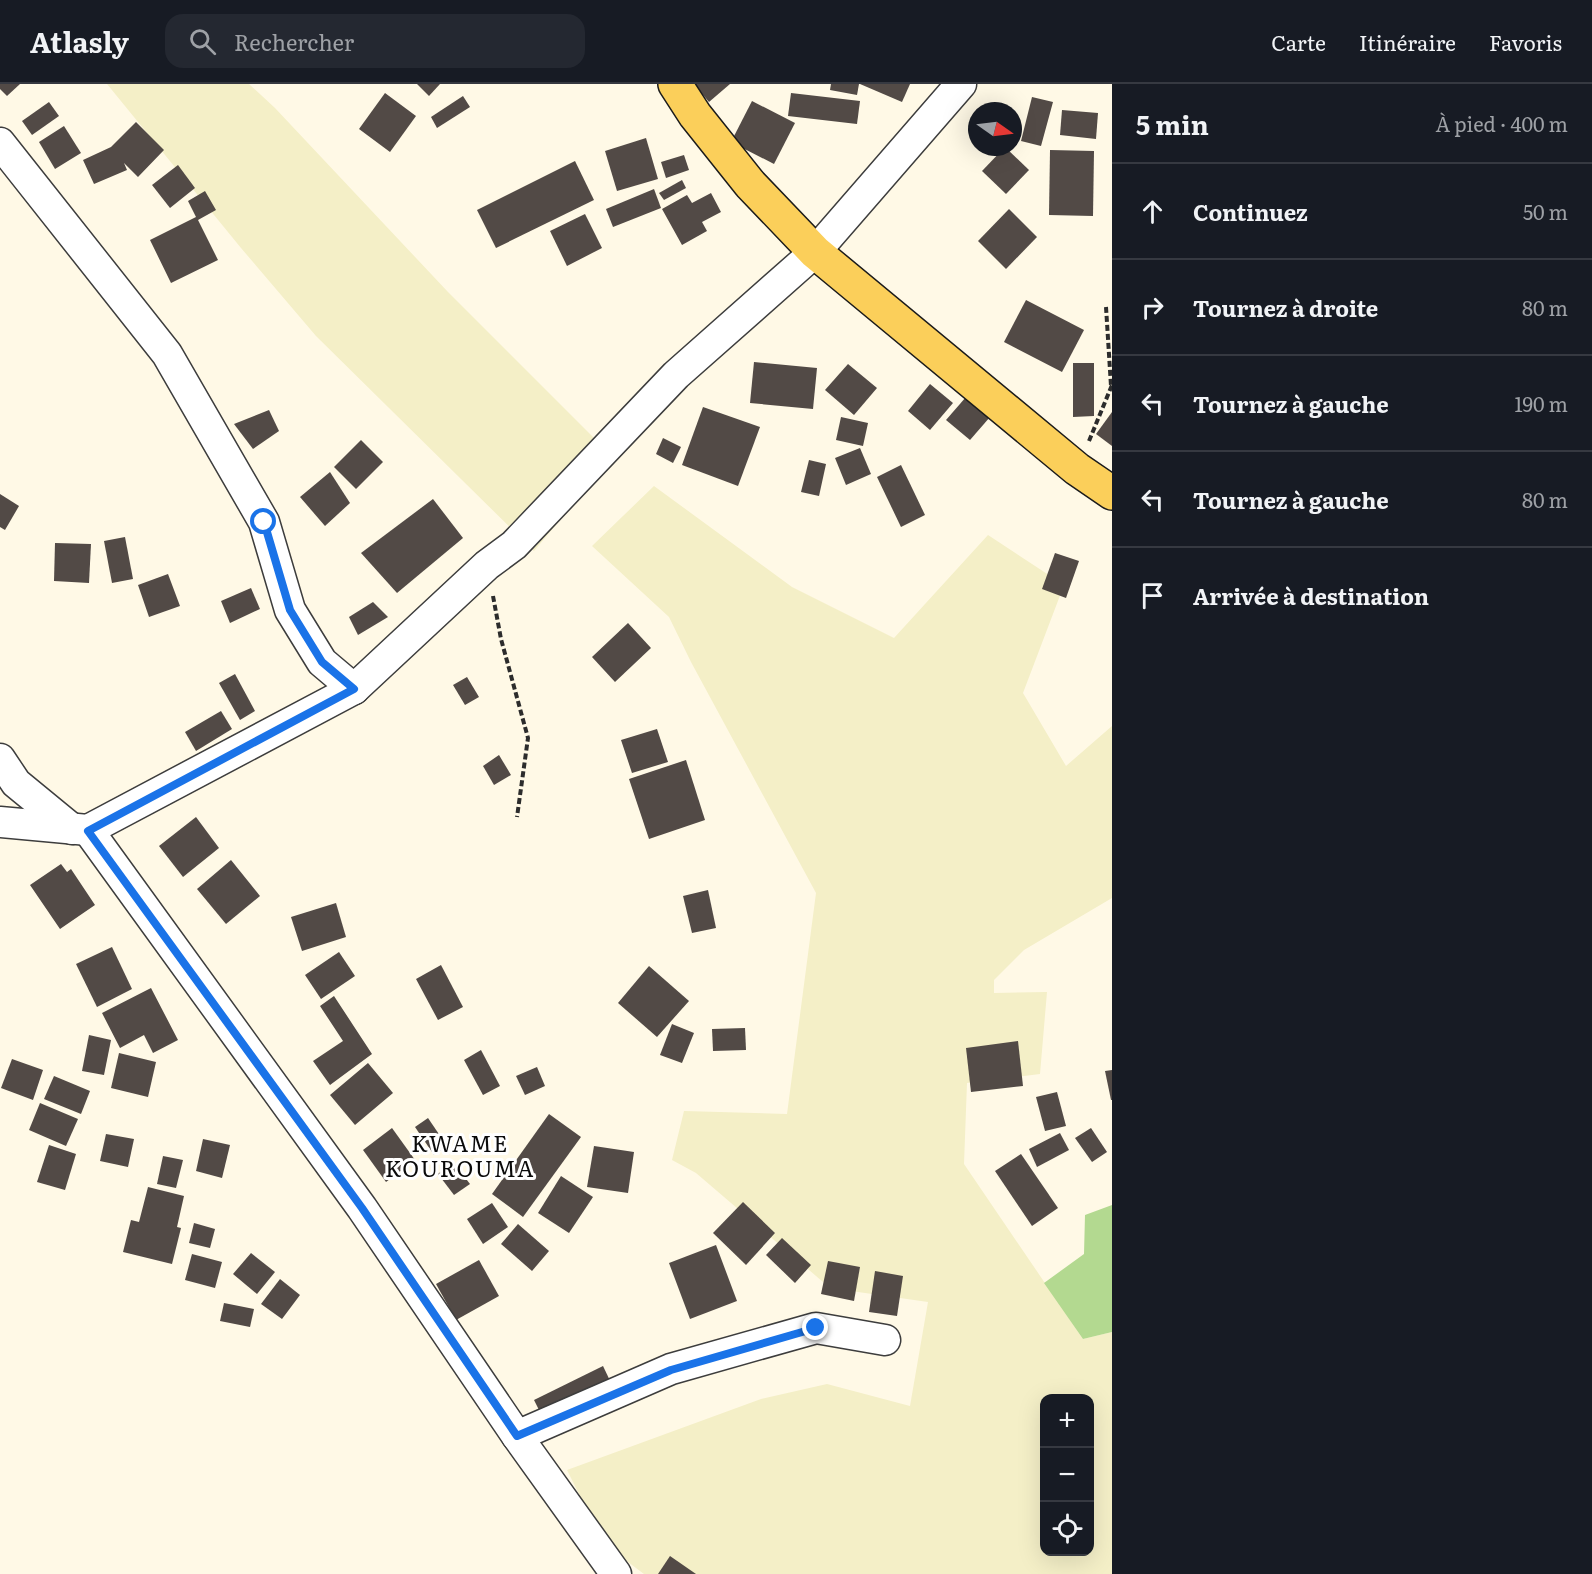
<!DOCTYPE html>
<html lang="fr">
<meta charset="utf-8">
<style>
:root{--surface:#171b24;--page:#242831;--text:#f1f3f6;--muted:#9ea1a6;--line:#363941}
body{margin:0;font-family:Literata,serif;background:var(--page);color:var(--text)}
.controls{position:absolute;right:18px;bottom:18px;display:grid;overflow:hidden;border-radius:12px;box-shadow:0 6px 24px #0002}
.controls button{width:54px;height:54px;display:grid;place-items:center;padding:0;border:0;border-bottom:2px solid var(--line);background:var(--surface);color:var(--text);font:30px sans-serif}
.compass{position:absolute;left:968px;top:18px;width:54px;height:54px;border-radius:50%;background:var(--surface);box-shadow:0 6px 24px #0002;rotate:104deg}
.stop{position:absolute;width:18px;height:18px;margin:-14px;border:4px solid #1a73e8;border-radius:50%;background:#fff}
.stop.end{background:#1a73e8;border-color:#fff;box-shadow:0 2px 6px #0008}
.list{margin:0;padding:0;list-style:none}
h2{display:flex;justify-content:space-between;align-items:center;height:78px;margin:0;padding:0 24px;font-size:26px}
h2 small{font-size:20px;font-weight:400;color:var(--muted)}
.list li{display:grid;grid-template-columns:39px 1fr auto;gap:18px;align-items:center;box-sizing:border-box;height:96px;padding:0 24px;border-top:2px solid var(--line)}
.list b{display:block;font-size:22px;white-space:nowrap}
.list em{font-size:20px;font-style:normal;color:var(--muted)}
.icon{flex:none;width:33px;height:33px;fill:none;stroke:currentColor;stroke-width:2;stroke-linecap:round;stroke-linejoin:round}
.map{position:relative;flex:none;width:1112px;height:1490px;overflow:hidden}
header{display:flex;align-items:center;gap:36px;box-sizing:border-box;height:84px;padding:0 30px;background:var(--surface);border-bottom:2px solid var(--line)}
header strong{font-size:28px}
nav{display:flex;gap:33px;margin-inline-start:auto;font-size:21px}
.search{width:420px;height:54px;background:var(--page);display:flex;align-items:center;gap:15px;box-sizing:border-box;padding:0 21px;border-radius:18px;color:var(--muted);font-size:22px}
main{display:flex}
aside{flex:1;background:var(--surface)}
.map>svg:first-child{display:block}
.farmland{fill:#f4efc7;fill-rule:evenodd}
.forest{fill:#b3d990}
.building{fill:#524a46}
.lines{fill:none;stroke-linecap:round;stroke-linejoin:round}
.minor-casing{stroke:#3d3d3d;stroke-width:33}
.major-casing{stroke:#1b1b1b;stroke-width:36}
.path{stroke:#2c2c2c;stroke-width:4;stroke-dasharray:6 3;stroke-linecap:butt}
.minor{stroke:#fff;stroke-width:30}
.major{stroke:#fbcf5a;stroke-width:33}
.route{stroke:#1a73e8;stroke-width:8}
.labels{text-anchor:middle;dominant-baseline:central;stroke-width:6;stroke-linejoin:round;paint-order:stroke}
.neighbourhood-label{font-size:22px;letter-spacing:1.5px;fill:#0a0a0a;stroke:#fff}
</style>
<header>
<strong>Atlasly</strong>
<div class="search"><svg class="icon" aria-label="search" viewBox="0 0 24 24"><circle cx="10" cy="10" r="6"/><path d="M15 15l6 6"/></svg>Rechercher</div>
<nav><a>Carte</a><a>Itinéraire</a><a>Favoris</a></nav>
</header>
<main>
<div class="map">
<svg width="1112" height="1490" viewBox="0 0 1112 1490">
<rect width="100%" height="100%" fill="#fff9e6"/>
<g class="farmland">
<polygon points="107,0 249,0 275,24 448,208 613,373 534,467 316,252 241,164"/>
<path d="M654 402 792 503 894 554 988 451 1064 501 1023 609 1066 682 1112 642V814L1024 866 994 896V909L1047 908 1040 990 967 999 964 1080 1083 1255 1112 1248V1490H644L604 1460 567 1386 761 1315 827 1300 910 1322 928 1218 830 1204 696 1089 672 1076 684 1027 787 1030 816 809 691 578 669 533 592 462ZM1044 1314H1090V1468H1044Z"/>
</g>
<polygon class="forest" points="1112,1121 1112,1248 1083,1255 1044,1199 1084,1170 1085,1131"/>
<g class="building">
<polygon points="0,0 20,0 7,12 0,5"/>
<polygon points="417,0 440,0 429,12"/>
<polygon points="694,0 730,0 709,18"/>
<polygon points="831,0 859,0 857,11 830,6"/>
<polygon points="860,0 910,0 902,18"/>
<polygon points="385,9 416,32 390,68 359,45"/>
<polygon points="791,9 860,17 857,40 788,32"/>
<polygon points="463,12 470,23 437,44 431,33"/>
<polygon points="1032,13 1053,18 1041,62 1021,57"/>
<polygon points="752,17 795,39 774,80 731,58"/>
<polygon points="49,18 59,32 32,51 22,37"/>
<polygon points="1062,26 1098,29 1096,55 1060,51"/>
<polygon points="136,38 164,66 138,93 124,79 127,86 94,100 83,76 111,63"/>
<polygon points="64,42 81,69 55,85 39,58"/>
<polygon points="646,54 658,95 617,107 605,67"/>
<polygon points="1005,63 1029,86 1006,110 982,87"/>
<polygon points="1050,66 1094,67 1093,132 1049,131"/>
<polygon points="684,71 689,86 666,94 661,78"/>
<polygon points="575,77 594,116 496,164 477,126"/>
<polygon points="178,81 195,104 170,124 152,101"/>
<polygon points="682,96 686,104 664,116 659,109"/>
<polygon points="654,105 661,124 613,143 606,125"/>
<polygon points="205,107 216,126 198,136 218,176 171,199 150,156 196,133 188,117"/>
<polygon points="711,109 721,128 702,138 707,147 682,161 662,125 687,111 692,119"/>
<polygon points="1009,125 1037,153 1006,185 978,157"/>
<polygon points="585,130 602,164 567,182 550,147"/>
<polygon points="1026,216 1084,246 1062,288 1004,258"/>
<polygon points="754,278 817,284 813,325 750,319"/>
<polygon points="1073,279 1094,279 1094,332 1073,333"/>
<polygon points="848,280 877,304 854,331 825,306"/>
<polygon points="930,300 953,319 930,346 908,327"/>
<polygon points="966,313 990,333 970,356 946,336"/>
<polygon points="703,323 760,343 738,402 682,381"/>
<polygon points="269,326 279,347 253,365 234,340"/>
<polygon points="1112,328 1112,362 1096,350"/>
<polygon points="841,333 868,339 863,362 836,356"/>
<polygon points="663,354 681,363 673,379 656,370"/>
<polygon points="361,356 383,378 356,405 334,383"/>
<polygon points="860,364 871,390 846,401 835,374"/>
<polygon points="809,376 826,380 819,412 801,408"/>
<polygon points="901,381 925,431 901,443 877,393"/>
<polygon points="330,388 350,419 325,442 300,413"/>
<polygon points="0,410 19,422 5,446 0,443"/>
<polygon points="433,415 463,454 397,509 361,469"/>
<polygon points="125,453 133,495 112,499 104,457"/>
<polygon points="55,459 91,460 89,499 54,497"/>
<polygon points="1055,469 1079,477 1066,514 1042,505"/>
<polygon points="168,490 180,522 149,533 138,501"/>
<polygon points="251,504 260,525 230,539 221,517"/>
<polygon points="373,518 388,533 358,551 349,533"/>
<polygon points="628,539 651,564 615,598 592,573"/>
<polygon points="235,590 255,627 240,636 219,599"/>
<polygon points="467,593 479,613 465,621 453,601"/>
<polygon points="221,627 232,645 196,667 185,648"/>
<polygon points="657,645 668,678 632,689 621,656"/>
<polygon points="499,671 511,691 494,701 483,682"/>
<polygon points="686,676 705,736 649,755 629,695"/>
<polygon points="196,733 219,764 183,793 159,762"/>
<polygon points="231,776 260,812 226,840 197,805"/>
<polygon points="61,780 67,788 71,785 95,821 60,845 30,801"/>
<polygon points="708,806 716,844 692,849 683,812"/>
<polygon points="336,819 346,853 302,867 291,833"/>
<polygon points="112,863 132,905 97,923 76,880"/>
<polygon points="339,868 355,892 321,915 305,891"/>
<polygon points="441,881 463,923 438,936 416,895"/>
<polygon points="649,882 689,917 657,953 618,919"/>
<polygon points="151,904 178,956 153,969 144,951 120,964 102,929"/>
<polygon points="334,912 372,970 330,1001 313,977 343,957 320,922"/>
<polygon points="672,940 694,949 682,979 660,971"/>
<polygon points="745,944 746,966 713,967 712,945"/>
<polygon points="89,951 111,956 104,991 82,987"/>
<polygon points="1018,957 1023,1002 971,1008 966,964"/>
<polygon points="481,966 500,1002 483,1011 464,976"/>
<polygon points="119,969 156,978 148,1013 111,1004"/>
<polygon points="12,975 43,986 33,1016 1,1004"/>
<polygon points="368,979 393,1009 355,1041 330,1011"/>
<polygon points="537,983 545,1002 525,1011 516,992"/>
<polygon points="1112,986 1112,1016 1111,1016 1105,987"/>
<polygon points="54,992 90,1007 81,1030 44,1015"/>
<polygon points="1057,1008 1066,1042 1045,1047 1036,1013"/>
<polygon points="40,1019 78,1035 66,1062 29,1046"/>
<polygon points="549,1030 581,1053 523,1133 492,1110"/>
<polygon points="428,1034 447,1062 434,1071 415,1043"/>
<polygon points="392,1044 415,1076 386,1098 363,1066"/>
<polygon points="1091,1044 1107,1068 1092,1078 1075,1054"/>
<polygon points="1060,1049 1069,1066 1037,1083 1029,1065"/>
<polygon points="106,1050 134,1055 128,1083 100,1077"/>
<polygon points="203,1055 230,1061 222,1094 196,1087"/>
<polygon points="49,1061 76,1070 65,1106 37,1098"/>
<polygon points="594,1062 634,1068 628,1109 587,1103"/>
<polygon points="1021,1070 1058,1124 1032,1142 995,1087"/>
<polygon points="163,1072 183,1076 176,1104 157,1100"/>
<polygon points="453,1078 470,1100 454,1111 438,1090"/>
<polygon points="561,1092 593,1113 569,1149 538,1129"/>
<polygon points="148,1103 184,1112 177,1143 181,1144 172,1180 123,1168 131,1136 139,1138"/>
<polygon points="743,1118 775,1149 746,1181 713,1149"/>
<polygon points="492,1119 508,1143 483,1160 467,1135"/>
<polygon points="194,1139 215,1145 210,1164 189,1159"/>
<polygon points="518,1140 549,1167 532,1187 501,1160"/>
<polygon points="782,1154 811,1181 795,1199 766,1171"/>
<polygon points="716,1161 737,1217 690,1235 669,1179"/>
<polygon points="251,1169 275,1188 257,1210 233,1190"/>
<polygon points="192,1170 222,1178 215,1204 185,1196"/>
<polygon points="479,1176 499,1212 456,1236 436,1200"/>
<polygon points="828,1177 860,1183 854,1217 821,1210"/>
<polygon points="875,1187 903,1192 897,1232 869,1228"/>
<polygon points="280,1195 300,1211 282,1235 261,1220"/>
<polygon points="224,1219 254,1225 250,1243 220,1237"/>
<polygon points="603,1282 613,1303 544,1336 534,1316"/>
<polygon points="670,1472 696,1490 658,1490"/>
</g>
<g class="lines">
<defs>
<g id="minor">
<polyline points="0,59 167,270 264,438 290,526 322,578 354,605"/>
<polyline points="0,675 16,699 72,745"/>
<polyline points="0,738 88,746 354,605 487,481 514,461 676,291 815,168 961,0"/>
<polyline points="88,746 362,1124 517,1352 616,1490"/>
<polyline points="517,1352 671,1285 816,1244 885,1256"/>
</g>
<polyline id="major" points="675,0 695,31 750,100 815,168 1077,385 1112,409"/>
</defs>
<use href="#minor" class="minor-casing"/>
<use href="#major" class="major-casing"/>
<g class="path">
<polyline points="1106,223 1111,302"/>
<polyline points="1089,357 1112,301"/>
<polyline points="493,512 501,555 528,654 517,733"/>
</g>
<use href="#minor" class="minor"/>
<use href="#major" class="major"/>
</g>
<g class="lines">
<polyline class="route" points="264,438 290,526 322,578 354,605 88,747 362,1124 517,1352 671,1286 816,1244"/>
</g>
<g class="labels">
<g class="neighbourhood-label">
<text x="460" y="1058">KWAME<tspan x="460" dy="25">KOUROUMA</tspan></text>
</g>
</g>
</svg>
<div class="controls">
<button>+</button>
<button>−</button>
<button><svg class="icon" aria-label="locate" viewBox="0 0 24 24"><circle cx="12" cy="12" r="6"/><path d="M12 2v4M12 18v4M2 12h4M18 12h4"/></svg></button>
</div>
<svg class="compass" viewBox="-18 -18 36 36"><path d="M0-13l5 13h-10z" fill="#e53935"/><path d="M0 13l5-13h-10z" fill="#9ea1a6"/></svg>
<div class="stop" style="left:264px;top:438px"></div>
<div class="stop end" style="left:816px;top:1244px"></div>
</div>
<aside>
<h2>5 min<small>À pied · 400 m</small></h2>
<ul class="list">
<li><svg class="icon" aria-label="ahead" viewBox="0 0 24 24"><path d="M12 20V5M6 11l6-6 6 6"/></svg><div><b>Continuez</b></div><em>50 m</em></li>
<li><svg class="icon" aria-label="right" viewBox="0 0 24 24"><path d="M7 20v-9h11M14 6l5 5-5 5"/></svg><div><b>Tournez à droite</b></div><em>80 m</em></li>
<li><svg class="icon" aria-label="left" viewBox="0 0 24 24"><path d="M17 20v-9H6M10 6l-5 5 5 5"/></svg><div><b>Tournez à gauche</b></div><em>190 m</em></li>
<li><svg class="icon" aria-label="left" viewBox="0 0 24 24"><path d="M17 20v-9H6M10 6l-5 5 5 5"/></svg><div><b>Tournez à gauche</b></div><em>80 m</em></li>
<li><svg class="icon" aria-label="arrive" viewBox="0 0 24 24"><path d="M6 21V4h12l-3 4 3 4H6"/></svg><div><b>Arrivée à destination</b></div></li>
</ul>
</aside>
</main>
